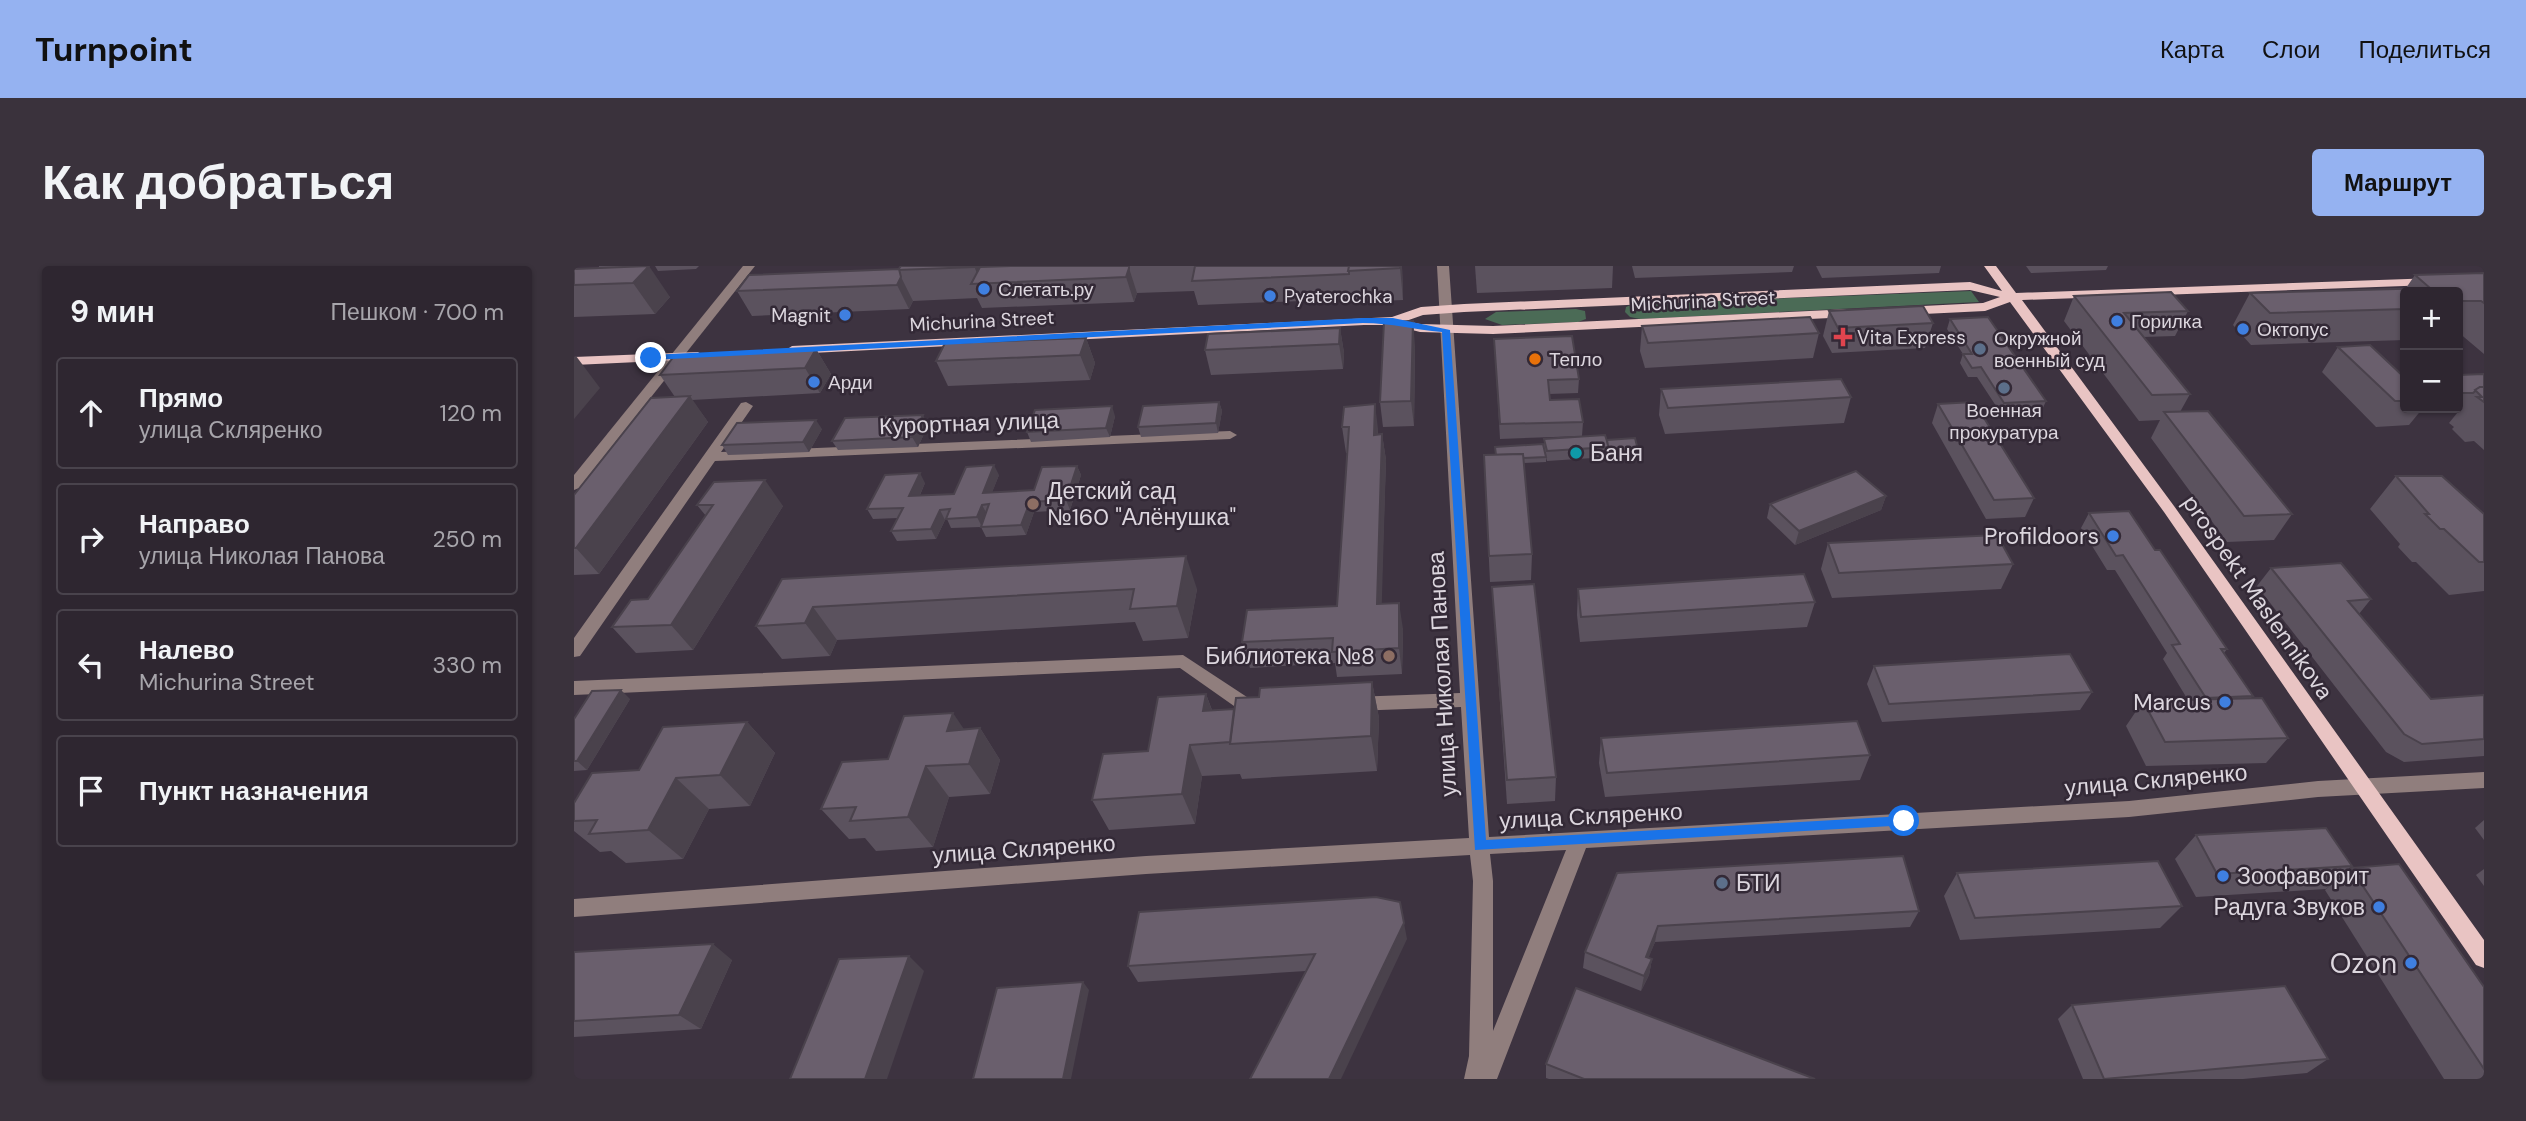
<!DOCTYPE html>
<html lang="ru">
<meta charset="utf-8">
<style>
:root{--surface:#2e2630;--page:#3a323c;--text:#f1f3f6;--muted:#a7a5ab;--line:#49434c;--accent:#95b2f1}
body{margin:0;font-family:"DM Sans",sans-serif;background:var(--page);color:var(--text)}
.controls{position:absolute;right:21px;top:21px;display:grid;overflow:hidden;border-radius:7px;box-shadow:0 2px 5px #0004}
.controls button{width:63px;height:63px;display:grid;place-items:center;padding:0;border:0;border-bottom:2px solid var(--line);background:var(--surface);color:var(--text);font:35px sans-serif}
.stop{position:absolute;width:21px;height:21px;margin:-16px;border:5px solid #1a73e8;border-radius:50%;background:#fff}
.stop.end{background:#1a73e8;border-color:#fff;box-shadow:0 2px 7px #0008}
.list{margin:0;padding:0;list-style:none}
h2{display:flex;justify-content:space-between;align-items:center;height:91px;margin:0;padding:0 28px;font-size:30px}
h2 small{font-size:23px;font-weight:400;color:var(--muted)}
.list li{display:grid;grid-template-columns:46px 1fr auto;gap:21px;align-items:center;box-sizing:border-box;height:112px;margin:0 14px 14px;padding:0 14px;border:2px solid var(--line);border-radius:7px}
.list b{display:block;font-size:26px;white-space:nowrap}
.list p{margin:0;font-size:23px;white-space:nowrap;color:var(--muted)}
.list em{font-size:23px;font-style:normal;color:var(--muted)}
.icon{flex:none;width:38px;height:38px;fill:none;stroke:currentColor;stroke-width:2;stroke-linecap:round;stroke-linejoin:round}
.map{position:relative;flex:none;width:1910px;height:813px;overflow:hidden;border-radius:7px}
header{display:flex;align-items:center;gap:42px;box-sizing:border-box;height:98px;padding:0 35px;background:var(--accent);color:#111}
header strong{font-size:33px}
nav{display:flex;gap:38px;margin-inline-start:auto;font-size:24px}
.intro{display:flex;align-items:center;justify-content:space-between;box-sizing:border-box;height:168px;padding:0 42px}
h1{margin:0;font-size:49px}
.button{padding:18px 32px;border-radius:7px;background:var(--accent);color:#111;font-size:24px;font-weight:700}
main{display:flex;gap:42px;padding:0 42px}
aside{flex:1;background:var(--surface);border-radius:7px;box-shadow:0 2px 5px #0004}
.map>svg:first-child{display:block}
.green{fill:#4b6b56}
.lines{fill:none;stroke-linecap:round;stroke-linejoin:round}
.minor{fill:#907e7d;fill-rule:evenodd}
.major{fill:#e9c4c3;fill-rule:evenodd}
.wall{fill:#5b525e}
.shaded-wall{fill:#4a424c}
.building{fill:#6a5f6d;stroke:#4a424c;stroke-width:2}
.route{fill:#1a73e8}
.shop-dot{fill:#3f7fe0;stroke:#332936;stroke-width:2.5}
.health-dot{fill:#e0444e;stroke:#332936;stroke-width:2.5}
.service-dot{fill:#5c6f8a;stroke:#332936;stroke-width:2.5}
.food-dot{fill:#e8710a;stroke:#332936;stroke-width:2.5}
.culture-dot{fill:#0f9aa8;stroke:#332936;stroke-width:2.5}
.education-dot{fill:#8d6e63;stroke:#332936;stroke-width:2.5}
.labels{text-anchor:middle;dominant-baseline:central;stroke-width:5;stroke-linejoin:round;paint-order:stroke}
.far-poi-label{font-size:19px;fill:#dcd6de;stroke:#332936;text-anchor:start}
.far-street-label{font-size:19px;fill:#dcd6de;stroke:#332936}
.street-label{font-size:23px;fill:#dcd6de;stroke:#332936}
.poi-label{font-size:23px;fill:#dcd6de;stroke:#332936;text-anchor:start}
.near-poi-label{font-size:28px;fill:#dcd6de;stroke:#332936;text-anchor:end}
</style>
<header>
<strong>Turnpoint</strong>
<nav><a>Карта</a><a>Слои</a><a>Поделиться</a></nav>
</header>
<div class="intro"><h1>Как добраться</h1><a class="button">Маршрут</a></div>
<main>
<aside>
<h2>9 мин<small>Пешком · 700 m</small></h2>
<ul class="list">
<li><svg class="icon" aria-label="ahead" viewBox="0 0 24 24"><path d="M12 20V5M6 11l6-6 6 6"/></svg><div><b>Прямо</b><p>улица Скляренко</p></div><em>120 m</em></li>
<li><svg class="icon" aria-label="right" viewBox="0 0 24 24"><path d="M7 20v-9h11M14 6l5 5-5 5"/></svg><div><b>Направо</b><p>улица Николая Панова</p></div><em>250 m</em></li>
<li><svg class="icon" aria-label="left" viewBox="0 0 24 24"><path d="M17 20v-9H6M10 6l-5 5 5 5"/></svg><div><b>Налево</b><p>Michurina Street</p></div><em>330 m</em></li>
<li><svg class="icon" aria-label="arrive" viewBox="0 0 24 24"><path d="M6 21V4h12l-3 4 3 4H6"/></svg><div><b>Пункт назначения</b></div></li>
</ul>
</aside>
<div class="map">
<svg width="1910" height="813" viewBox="0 0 1910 813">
<rect width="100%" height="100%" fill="#3d3340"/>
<g class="green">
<polygon points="1397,25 1405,36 1066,53 1056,51 1051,46 1052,41 1059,38"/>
<polygon points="1002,43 1011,45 1012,53 1004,56 928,59 911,53 922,46"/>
</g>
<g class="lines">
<g class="minor">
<polygon points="169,0 181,0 5,222 0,224 0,209"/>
<path d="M863 0H875L915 571 1555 535 1744 515 1910 506V522L1744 531 1555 551 1012 582 923 813H890L895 790 899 615 896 589 572 608 0 651V633L572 590 895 572 887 441 779 445 773 443 770 438 773 433 779 431 886 427ZM992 584 919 765V615L916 588Z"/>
<polygon points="172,136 179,140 147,186 656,165 663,169 656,173 141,195 6,390 0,391 0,372 167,137"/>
<polygon points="609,389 679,435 687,437 690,442 687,447 670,447 606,402 0,429 0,415"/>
</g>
<g class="major">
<polygon points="1410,0 1422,0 1442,27 1862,12 1864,15 1858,19 1448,34 1600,240 1910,674 1910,702 1902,699 1590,246 1436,36 1411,45 1329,49 1323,45 1329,41 1409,37 1426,31 1396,24 890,46 849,49 832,55 846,58 919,60 1277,43 1283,47 1277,51 919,68 846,66 819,59 790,59 218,88 212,84 218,80 818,51 847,41 890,38 1396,16 1428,25"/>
<polygon points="124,86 130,90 129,93 0,99 0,91"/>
</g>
</g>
<g class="wall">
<polygon points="25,0 52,0 51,1 96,31 81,48 0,51 0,3 25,2"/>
<polygon points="81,0 125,0 122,3 84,5"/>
<polygon points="437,0 828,0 829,34 779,36 778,33 624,39 620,25 563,27 560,36 408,42 403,32 339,35 335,43 178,50 163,25 325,3"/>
<polygon points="901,0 1039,0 1038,22 903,27"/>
<polygon points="1058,0 1220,0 1218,6 1061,12"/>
<polygon points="1242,0 1367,0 1365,7 1248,12"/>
<polygon points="1452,0 1534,0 1532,4 1457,7"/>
<polygon points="1910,7 1910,88 1884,66 1884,26 1831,26 1831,74 1677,79 1659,59 1676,27 1832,22 1841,9"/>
<polygon points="1500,30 1614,45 1601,70 1569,71 1616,128 1606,146 1718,248 1700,274 1653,276 1577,172 1586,154 1565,155 1490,55"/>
<polygon points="1255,45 1359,57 1351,82 1258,87 1249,70"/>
<polygon points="1376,53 1472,135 1468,144 1426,146 1403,111 1394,111 1386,97 1389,88 1373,63"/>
<polygon points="1068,60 1245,67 1239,92 1071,102 1066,85"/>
<polygon points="766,62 770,87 769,103 637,109 631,84"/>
<polygon points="512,72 521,97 516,114 374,120 362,95"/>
<polygon points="920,73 1005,113 1004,127 975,128 976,134 1009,156 1008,170 926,173"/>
<polygon points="841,80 840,160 809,161 806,136"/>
<polygon points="1764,81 1831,112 1831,142 1849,142 1835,159 1802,161 1748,106"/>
<polygon points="242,83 257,108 246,127 118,134 134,156 25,308 0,309 0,229 101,131 86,109"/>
<polygon points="1910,108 1910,184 1900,175 1891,176 1878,163 1880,161 1875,157 1888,141 1884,141 1884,109"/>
<polygon points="1087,123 1277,131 1270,157 1091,168 1085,149"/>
<polygon points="645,136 648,145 644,167 567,171 564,161"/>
<polygon points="1364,138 1460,232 1451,251 1412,253 1358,157"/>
<polygon points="770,141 804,163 804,169 808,168 812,194 807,338 829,363 828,408 763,411 761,397 676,402 668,376 763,340 774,187 772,187 768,161"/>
<polygon points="541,150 536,171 457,176 453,166"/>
<polygon points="354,159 344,181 264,184 258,175"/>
<polygon points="248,163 235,186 154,189 148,179"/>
<polygon points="970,173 1033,174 1064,184 1064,189 1035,191 1034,188 1034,191 973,195 970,183"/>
<polygon points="910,189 972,191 972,196 949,197 958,288 957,314 916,316"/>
<polygon points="503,200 507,209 496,244 460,246 452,269 412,271 407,261 377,262 373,253 371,254 362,273 323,275 317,265 324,252 299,253 293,243 351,217 346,229 380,228 425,209 418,226 460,224"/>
<polygon points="1822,210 1910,248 1910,325 1875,329 1842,296 1838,296 1824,281 1826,278 1796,243"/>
<polygon points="140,216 209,240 119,384 62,387 38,361 74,333 132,250 123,239"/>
<polygon points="1312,230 1307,244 1221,279 1193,252 1196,238"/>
<polygon points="1515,247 1581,284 1653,383 1650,387 1679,430 1677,432 1714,472 1692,497 1572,500 1552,460 1569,435 1614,434 1589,393 1593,387 1541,304 1533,304 1507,262"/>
<polygon points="1254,277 1439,298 1427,323 1258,332 1247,303"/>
<polygon points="1697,302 1797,333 1785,348 1857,433 1910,429 1910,490 1830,496 1812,486 1683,320"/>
<polygon points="208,313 623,323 614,372 569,375 561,356 263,374 256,390 208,393 182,360"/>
<polygon points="918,321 982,511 981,535 933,538"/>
<polygon points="1004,323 1241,336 1233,361 1006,376 1003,349"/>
<polygon points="1300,400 1518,426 1506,444 1308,456 1293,418"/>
<polygon points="798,416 805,452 803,505 668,513 666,508 628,510 621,558 535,564 518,534 574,485 632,428 638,444 660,443 685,431"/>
<polygon points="56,433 13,504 0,505 0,453"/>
<polygon points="173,456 201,487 176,540 135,543 109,593 52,597 37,585 26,586 0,565 0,537 65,504"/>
<polygon points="406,462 426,494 416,528 375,531 359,581 302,585 291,572 275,573 247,543 314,493 390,463"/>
<polygon points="1027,472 1296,489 1286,514 1031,531 1025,497"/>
<polygon points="1910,554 1910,574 1901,562"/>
<polygon points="1622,569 1778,600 1752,623 1622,631 1601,593"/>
<polygon points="1777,602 1910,721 1910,813 1870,813 1751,624"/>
<polygon points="1910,603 1910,620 1902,609"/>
<polygon points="1043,607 1345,645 1336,661 1081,676 1074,692 1078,693 1075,709 1067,725 1009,702 1011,686"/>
<polygon points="1383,607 1608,640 1586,662 1386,674 1370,630"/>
<polygon points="833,673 732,705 564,716 554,700"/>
<polygon points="0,686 158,694 127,763 0,771"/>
<polygon points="1498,739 1754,793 1733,807 1669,813 1509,813 1484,753"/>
<polygon points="972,798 1241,813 975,813 972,812"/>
</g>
<g class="shaded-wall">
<polygon points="75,0 96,31 81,48 59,17"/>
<polygon points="400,0 414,0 421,15 407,17"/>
<polygon points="826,0 828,0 829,34 826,2"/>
<polygon points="555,2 563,27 560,36 552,11"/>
<polygon points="327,11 339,35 335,43 323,19"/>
<polygon points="839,55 841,80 840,160 837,135"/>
<polygon points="766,62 770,87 769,103 765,78"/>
<polygon points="512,72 521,97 516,114 506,89"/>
<polygon points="242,83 257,108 246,127 231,102"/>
<polygon points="2,90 26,122 0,153 0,91"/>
<polygon points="116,130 134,156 25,308 2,282"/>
<polygon points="645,136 648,145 644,167 642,157"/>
<polygon points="801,138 804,163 803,194 800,169"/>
<polygon points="538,140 541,150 536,171 532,162"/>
<polygon points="349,149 354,159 344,181 338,171"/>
<polygon points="242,154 248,163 235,186 229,176"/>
<polygon points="808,168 812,194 807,364 803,338"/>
<polygon points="420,199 425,209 414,237 409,227"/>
<polygon points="503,200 507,209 496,244 492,234"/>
<polygon points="346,207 351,217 341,240 335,230"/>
<polygon points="191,214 209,240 119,384 97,359"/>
<polygon points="1312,230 1307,244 1221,279 1225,265"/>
<polygon points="456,236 460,246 452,269 447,259"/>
<polygon points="408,239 413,248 408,261 403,251"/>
<polygon points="366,244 371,254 362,273 357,263"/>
<polygon points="612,290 623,323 614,372 603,340"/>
<polygon points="825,337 829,363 828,408 825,382"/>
<polygon points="239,341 263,374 256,390 231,357"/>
<polygon points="798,416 805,452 803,505 797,470"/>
<polygon points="47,424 56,433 13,504 3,495"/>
<polygon points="632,428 643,459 629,445"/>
<polygon points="379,447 400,478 373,465"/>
<polygon points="173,456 201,487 176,540 146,509"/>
<polygon points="406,462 426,494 416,528 395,498"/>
<polygon points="616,479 628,510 621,558 608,528"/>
<polygon points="352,500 375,531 359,581 334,551"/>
<polygon points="102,512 135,543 109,593 74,564"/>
<polygon points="830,657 833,673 767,813 755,813"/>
<polygon points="1084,660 1081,676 1069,706 1072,691"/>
<polygon points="139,678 158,694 127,763 105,749"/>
<polygon points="335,690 350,705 313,813 291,813"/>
<polygon points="1078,693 1075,709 1067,725 1070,710"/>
<polygon points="509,716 515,724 497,813 489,813"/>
</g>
<g class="building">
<polygon points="75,0 59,17 0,19 0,3"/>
<polygon points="327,0 400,0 400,1 324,4"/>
<polygon points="437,0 555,0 555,2 552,11 397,18 406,1"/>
<polygon points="621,0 775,0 775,8 618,15"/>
<polygon points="775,0 826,0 826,2 774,5"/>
<polygon points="325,3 327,11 323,19 163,25 175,9"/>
<polygon points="1910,7 1910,37 1907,35 1884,35 1884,26 1831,26 1831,43 1696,47 1676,27 1856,22 1841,9"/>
<polygon points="1597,26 1614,45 1550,47 1616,128 1578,129 1500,30"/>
<polygon points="1349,40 1359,57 1264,62 1255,45"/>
<polygon points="1236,51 1245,67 1074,77 1068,60"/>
<polygon points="1414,51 1472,135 1430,137 1407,101 1398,102 1389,88 1398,88 1376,53"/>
<polygon points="839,55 837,135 806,136 810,56"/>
<polygon points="766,62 765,78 631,84 634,68"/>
<polygon points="998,70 1005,113 974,114 976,134 1005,133 1009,156 926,158 920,73"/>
<polygon points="512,72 506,89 362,95 371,77"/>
<polygon points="1796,79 1831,112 1831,135 1821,135 1764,81"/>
<polygon points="242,83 231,102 86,109 100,90"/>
<polygon points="1910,108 1910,121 1906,121 1899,127 1884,127 1884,109"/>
<polygon points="1267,113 1277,131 1094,142 1087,123"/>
<polygon points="1906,121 1910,121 1910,136 1903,131 1908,131 1901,124"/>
<polygon points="116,130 2,282 0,282 0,229 77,132"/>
<polygon points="645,136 642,157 564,161 569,140"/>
<polygon points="1400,136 1460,232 1420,234 1364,138"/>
<polygon points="801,138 800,169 808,168 803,338 825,337 825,382 758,386 759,372 668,376 673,344 763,340 775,161 768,161 770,141"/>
<polygon points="538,140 532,162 453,166 461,144"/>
<polygon points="1634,145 1718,248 1670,250 1590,146"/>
<polygon points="349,149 338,171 258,175 271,152"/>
<polygon points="242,154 229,176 148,179 163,157"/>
<polygon points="1031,169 1035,181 973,185 970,173"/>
<polygon points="1061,172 1064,184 1035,186 1033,174"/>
<polygon points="969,178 972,191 949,192 949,188 922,189 921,181"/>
<polygon points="949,188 958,288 915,290 910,189"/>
<polygon points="420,199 409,227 460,224 468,201 503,200 492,234 456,236 447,259 407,261 415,238 408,239 403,251 372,253 376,243 366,244 357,263 317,265 329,242 293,243 311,209 346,207 335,230 380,228 392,201"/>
<polygon points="1282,205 1312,230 1225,265 1196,238"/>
<polygon points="1822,210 1868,210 1910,248 1910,296 1905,296 1870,263 1866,263 1851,248 1855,248"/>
<polygon points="191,214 97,359 38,361 57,334 74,333 139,239 123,239 140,216"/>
<polygon points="1555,245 1581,284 1586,284 1653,383 1647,383 1679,430 1632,432 1598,379 1606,378 1549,289 1542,290 1515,247"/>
<polygon points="1423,269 1439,298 1265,307 1254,277"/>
<polygon points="612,290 603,340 556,343 560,323 239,341 231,357 182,360 208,313"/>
<polygon points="1767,297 1797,333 1774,335 1857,433 1910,429 1910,473 1848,478 1830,468 1697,302"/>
<polygon points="1230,308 1241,336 1007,351 1004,323"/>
<polygon points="960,318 982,511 933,514 918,321"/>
<polygon points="1496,388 1518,426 1315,438 1300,400"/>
<polygon points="798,416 797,470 656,478 662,432 685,431 686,422"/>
<polygon points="47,424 3,495 0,495 0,453 18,425"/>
<polygon points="632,428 629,445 660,443 656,476 616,479 608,528 518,534 529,488 574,485 584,431"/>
<polygon points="1688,432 1714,472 1591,476 1569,435"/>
<polygon points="379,447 373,465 406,462 395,498 352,500 334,551 276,555 282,541 247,543 268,496 314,493 330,450"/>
<polygon points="1283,455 1296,489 1033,507 1027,472"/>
<polygon points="173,456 146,509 102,512 74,564 15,568 23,554 0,555 0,537 18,507 65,504 89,461"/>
<polygon points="1752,562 1778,600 1643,608 1622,569"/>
<polygon points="1329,590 1345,645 1084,660 1072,691 1078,693 1070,710 1011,686 1043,607"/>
<polygon points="1584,595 1608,640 1401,652 1383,607"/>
<polygon points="1825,598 1910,721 1910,803 1777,602"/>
<polygon points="802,631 826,636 830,657 755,813 676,813 741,688 554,700 565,646"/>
<polygon points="139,678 105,749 0,755 0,686"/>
<polygon points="335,690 291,813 216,813 265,693"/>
<polygon points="509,716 489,813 399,813 423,722"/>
<polygon points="1711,720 1754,793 1530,813 1498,739"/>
<polygon points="1002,722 1241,813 1010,813 972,798"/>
</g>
<path class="route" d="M789 52H819L876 64 912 574 1330 550 1335 551V559L901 584 868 66C841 64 818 57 789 57L77 94 73 92 77 89Z"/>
<g class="shop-dot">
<circle cx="410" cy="23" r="7"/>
<circle cx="696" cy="30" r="7"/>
<circle cx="271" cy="49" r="7"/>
<circle cx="1543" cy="55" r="7"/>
<circle cx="1669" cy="63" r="7"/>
<circle cx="240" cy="116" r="7"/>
<circle cx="1539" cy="270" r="7"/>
<circle cx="1651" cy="436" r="7"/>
<circle cx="1649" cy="610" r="7"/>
<circle cx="1805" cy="641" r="7"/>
<circle cx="1837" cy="697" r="7"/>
</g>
<path class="health-dot" d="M1265.5 60.5h7v7h7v7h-7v7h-7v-7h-7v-7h7z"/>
<g class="service-dot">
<circle cx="1406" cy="83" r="7"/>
<circle cx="1430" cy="122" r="7"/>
<circle cx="1148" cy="617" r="7"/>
</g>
<circle class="food-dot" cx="961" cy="93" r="7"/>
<circle class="culture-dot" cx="1002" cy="187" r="7"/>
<g class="education-dot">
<circle cx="459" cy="238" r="7"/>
<circle cx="815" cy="390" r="7"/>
</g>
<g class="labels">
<g class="far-poi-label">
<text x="424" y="23">Слетать.ру</text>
<text x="710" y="30">Pyaterochka</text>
<text x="257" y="49" text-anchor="end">Magnit</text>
<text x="1557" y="55">Горилка</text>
<text x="1683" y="63">Октопус</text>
<text x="1283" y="71">Vita Express</text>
<text x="1420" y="72">Окружной<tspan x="1420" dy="22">военный суд</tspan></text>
<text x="975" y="93">Тепло</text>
<text x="254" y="116">Арди</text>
<text x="1430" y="144" text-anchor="middle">Военная<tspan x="1430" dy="22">прокуратура</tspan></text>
</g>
<g class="far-street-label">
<text transform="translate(1129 35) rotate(-3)">Michurina Street</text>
<text transform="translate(408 55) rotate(-3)">Michurina Street</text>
</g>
<g class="street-label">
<text transform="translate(395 157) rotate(-2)">Курортная улица</text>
<text transform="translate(1684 331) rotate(55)">prospekt Maslennikova</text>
<text transform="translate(868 408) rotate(-93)">улица Николая Панова</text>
<text transform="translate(1582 514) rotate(-5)">улица Скляренко</text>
<text transform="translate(1017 550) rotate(-3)">улица Скляренко</text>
<text transform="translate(450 583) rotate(-4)">улица Скляренко</text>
</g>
<g class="poi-label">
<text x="1016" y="187">Баня</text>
<text x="473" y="225">Детский сад<tspan x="473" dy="26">№160 "Алёнушка"</tspan></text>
<text x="1525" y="270" text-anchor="end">Profildoors</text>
<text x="801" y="390" text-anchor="end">Библиотека №8</text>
<text x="1637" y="436" text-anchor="end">Marcus</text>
<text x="1663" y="610">Зоофаворит</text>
<text x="1162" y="617">БТИ</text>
<text x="1791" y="641" text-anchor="end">Радуга Звуков</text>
</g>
<g class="near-poi-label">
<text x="1823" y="697">Ozon</text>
</g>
</g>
</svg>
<div class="controls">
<button>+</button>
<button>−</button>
</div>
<div class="stop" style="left:1330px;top:555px"></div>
<div class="stop end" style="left:77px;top:92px"></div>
</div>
</main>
